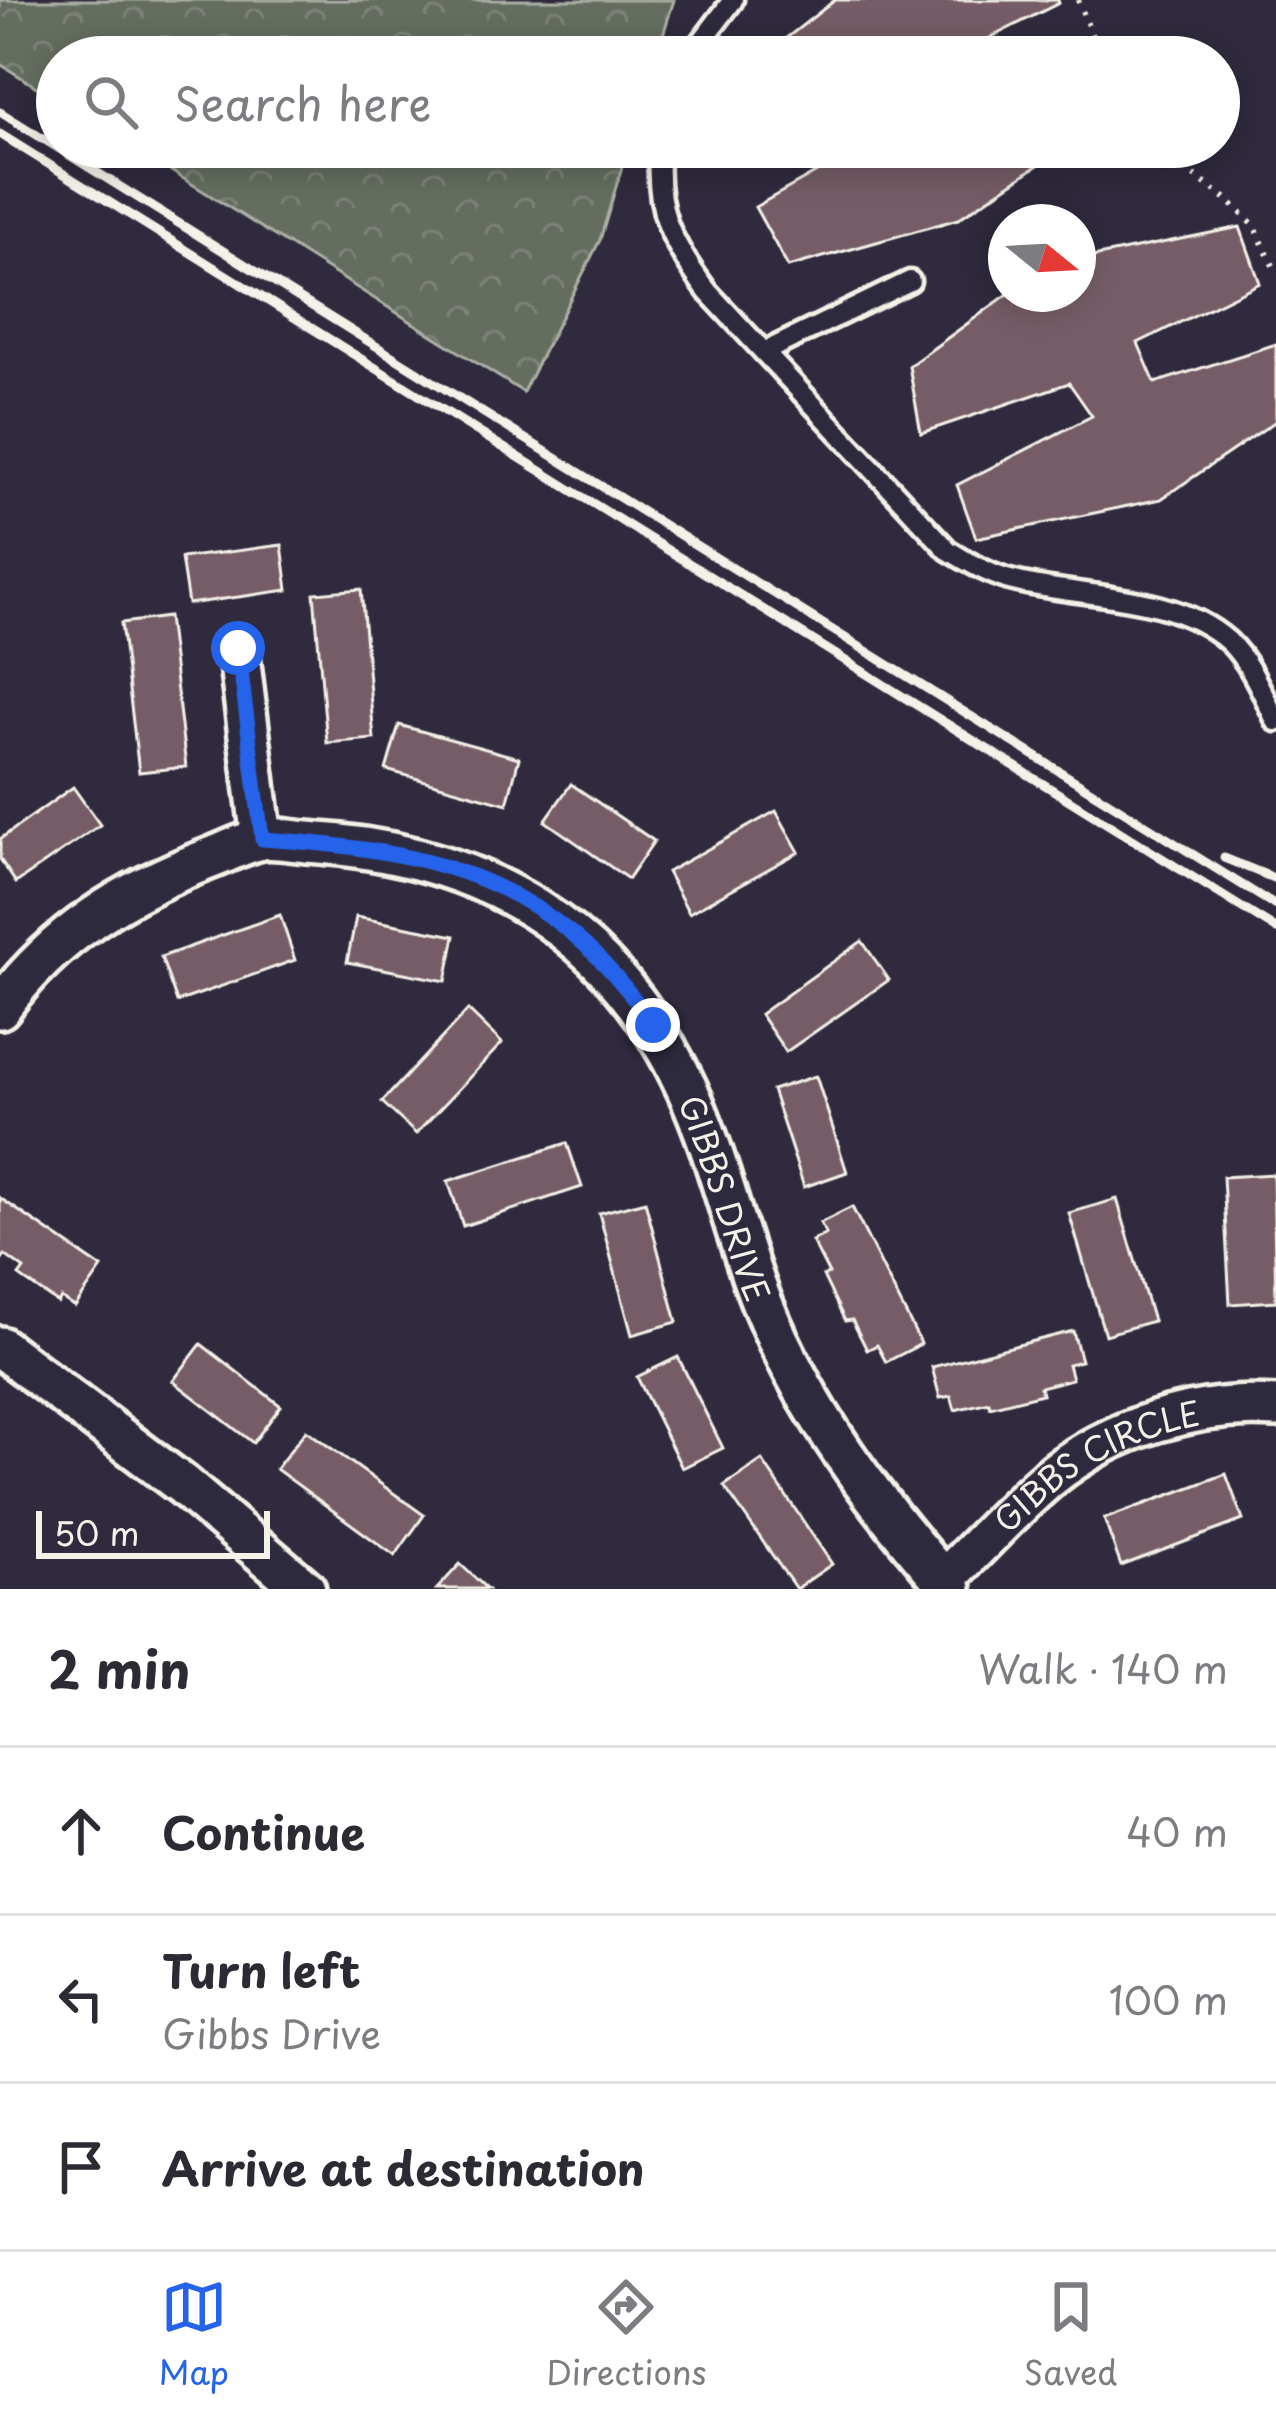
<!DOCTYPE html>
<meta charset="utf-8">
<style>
:root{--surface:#fff;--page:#f7f7f7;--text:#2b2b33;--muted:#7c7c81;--line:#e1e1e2;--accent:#2563eb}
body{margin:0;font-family:"Playpen Sans",sans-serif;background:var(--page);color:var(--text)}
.compass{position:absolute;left:988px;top:204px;width:108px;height:108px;border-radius:50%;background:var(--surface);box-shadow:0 6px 30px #0003;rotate:108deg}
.scale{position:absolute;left:36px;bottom:30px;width:234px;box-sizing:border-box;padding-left:12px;border:6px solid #f4f1e8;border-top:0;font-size:33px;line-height:42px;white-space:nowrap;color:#f4f1e8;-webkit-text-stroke:9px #2f2a3d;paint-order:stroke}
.stop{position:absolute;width:36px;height:36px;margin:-27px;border:9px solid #2563eb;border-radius:50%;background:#fff}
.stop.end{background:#2563eb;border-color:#fff;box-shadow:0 3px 12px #0008}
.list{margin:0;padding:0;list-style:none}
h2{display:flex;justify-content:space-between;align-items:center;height:156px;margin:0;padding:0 48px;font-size:51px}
h2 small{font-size:39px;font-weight:400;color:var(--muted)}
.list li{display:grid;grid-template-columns:78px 1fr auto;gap:36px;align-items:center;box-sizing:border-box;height:168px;padding:0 48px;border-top:3px solid var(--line)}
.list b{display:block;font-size:45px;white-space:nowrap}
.list p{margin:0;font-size:39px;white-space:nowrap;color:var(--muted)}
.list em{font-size:39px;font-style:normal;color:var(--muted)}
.icon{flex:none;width:66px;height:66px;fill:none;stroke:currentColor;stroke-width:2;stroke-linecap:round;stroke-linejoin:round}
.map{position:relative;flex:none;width:1276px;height:1589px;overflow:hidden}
.search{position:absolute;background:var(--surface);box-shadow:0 6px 30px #0003;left:36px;right:36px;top:36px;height:132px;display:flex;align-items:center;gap:30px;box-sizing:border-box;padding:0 42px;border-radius:66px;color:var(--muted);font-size:45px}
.sheet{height:660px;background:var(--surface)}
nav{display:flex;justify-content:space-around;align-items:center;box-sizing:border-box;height:168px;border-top:3px solid var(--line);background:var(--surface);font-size:33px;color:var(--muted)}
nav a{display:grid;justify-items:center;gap:6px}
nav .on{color:var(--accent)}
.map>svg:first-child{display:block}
.forest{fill:url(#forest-crowns);stroke:#acafa4;stroke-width:3}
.building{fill:#745c66;stroke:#f4f1e8;stroke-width:3}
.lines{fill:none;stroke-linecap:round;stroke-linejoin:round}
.service-casing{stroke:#f4f1e8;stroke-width:27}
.minor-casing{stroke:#f4f1e8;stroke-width:48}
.path{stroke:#f4f1e8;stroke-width:6;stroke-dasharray:3 9;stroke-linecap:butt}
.service{stroke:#2f2a3d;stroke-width:18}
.minor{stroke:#2f2a3d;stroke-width:39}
.rail{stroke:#f4f1e8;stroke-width:9}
.route{stroke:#2563eb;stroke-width:15}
.labels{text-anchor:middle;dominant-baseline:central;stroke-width:9;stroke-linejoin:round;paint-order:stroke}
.street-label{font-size:33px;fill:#f4f1e8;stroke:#2f2a3d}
</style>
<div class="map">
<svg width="1276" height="1589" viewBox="0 0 1276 1589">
<defs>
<pattern id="forest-crowns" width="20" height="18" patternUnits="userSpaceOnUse" patternTransform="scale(3)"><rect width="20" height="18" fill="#656d61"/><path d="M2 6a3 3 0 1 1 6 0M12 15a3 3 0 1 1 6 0" fill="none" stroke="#7c8278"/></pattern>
</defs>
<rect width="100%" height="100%" fill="#2f2a3d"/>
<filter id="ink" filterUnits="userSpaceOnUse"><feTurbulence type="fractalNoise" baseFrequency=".00833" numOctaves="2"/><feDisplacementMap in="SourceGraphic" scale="24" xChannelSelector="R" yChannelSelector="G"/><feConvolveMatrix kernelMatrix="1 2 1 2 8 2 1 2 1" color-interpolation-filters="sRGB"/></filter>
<g filter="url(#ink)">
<g class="forest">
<polygon points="0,0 674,0 656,57 57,57 57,100 0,64"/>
<polygon points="133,147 628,147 600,240 523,392"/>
</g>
<g class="building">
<polygon points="835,0 1058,0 1059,3 952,57 762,57"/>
<polygon points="861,147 1065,147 958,219 788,267 755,207"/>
<polygon points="1240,227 1260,283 1138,343 1155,383 1276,344 1276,421 1161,499 976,538 957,485 1092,416 1069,383 921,433 909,366 1008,294 1078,294 1078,260"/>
<polygon points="282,545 288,590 188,604 181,558"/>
<polygon points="361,589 374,739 327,743 314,593"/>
<polygon points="168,617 186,767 139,772 121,623"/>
<polygon points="399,725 519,758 507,804 386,770"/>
<polygon points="571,784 654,841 628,879 545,821"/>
<polygon points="73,787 100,825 16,883 0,859 0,839"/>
<polygon points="776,811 799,852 689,913 667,872"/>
<polygon points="280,915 295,960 177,1002 161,957"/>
<polygon points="356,917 455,936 446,981 347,962"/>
<polygon points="862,941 889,980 786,1052 760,1014"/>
<polygon points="468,1010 502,1043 416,1134 382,1102"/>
<polygon points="816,1076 847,1172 804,1187 772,1090"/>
<polygon points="567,1143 582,1187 463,1226 448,1181"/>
<polygon points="1273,1174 1276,1301 1230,1304 1223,1177"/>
<polygon points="0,1198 102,1268 75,1307 61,1298 58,1303 19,1276 24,1269 5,1255 0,1262"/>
<polygon points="1117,1199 1153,1321 1105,1335 1069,1213"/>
<polygon points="645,1201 677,1322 632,1335 599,1213"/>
<polygon points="852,1207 921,1344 886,1362 877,1345 867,1350 852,1320 845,1321 823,1276 829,1274 812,1241 826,1234 820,1223"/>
<polygon points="1073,1331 1081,1361 1068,1364 1072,1379 1040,1387 1042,1394 990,1407 989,1402 955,1410 951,1396 940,1398 932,1367"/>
<polygon points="201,1344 281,1406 253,1443 173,1381"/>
<polygon points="678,1357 723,1448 682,1468 637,1377"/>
<polygon points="306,1430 424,1515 395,1556 276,1469"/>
<polygon points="762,1460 832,1564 796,1589 724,1486"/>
<polygon points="1226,1474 1243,1520 1121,1566 1104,1519"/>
<polygon points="460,1564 487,1589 437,1589"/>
</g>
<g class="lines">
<defs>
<g id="service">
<polyline points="690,57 733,0"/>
<path d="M660 147C653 209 672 244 708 292L948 550C967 562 985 572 1006 579 1076 599 1171 590 1228 641 1250 662 1263 694 1276 721"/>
<polyline points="764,352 910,281"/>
</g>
<g id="minor">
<polyline points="238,648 262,839"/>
<path id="s1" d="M0 1008C54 934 126 890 211 858 227 852 245 842 262 839 276 837 293 841 307 842 482 853 612 927 687 1089 719 1158 734 1233 762 1303 806 1412 874 1502 951 1589"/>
<polyline points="0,1347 183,1485 305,1589"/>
<path id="s2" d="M944 1580C979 1546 1013 1508 1050 1477 1111 1428 1198 1401 1276 1407"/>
</g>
</defs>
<use href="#service" class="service-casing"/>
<use href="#minor" class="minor-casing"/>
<g class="path">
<polyline points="1078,0 1100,57"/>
<polyline points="1155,147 1225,198 1254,225 1276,272"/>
</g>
<use href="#service" class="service"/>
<use href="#minor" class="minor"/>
<g class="rail">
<polyline points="0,112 1276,906"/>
<polyline points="0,134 1276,929"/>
<polyline points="1224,858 1276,879"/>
</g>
</g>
</g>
<g class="lines" filter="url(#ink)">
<path class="route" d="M238 648 262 839C431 850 552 876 653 1025"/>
</g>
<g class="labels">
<g class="street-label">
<text stroke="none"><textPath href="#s1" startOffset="957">GIBBS DRIVE</textPath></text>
<text stroke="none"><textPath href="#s2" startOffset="195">GIBBS CIRCLE</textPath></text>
</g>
</g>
</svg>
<svg class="compass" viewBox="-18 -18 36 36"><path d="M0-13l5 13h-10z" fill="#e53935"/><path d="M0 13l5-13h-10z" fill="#7c7c81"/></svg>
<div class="scale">50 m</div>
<div class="stop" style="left:238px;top:648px"></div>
<div class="stop end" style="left:653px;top:1025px"></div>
<div class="search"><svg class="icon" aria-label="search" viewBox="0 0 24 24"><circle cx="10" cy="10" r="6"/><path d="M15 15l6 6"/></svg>Search here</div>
</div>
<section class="sheet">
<h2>2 min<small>Walk · 140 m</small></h2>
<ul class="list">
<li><svg class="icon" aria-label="ahead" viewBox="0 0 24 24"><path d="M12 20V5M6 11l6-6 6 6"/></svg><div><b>Continue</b></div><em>40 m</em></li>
<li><svg class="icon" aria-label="left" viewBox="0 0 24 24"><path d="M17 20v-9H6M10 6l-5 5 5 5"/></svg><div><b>Turn left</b><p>Gibbs Drive</p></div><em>100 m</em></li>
<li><svg class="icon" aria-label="arrive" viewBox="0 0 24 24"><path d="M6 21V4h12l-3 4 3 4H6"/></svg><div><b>Arrive at destination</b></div></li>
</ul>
</section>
<nav>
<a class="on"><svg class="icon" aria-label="map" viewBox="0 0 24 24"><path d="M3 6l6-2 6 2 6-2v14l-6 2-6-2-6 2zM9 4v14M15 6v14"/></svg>Map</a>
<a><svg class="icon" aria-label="directions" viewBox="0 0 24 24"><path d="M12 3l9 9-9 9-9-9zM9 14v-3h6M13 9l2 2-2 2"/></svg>Directions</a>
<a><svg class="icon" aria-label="saved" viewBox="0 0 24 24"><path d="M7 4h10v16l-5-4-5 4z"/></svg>Saved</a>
</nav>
